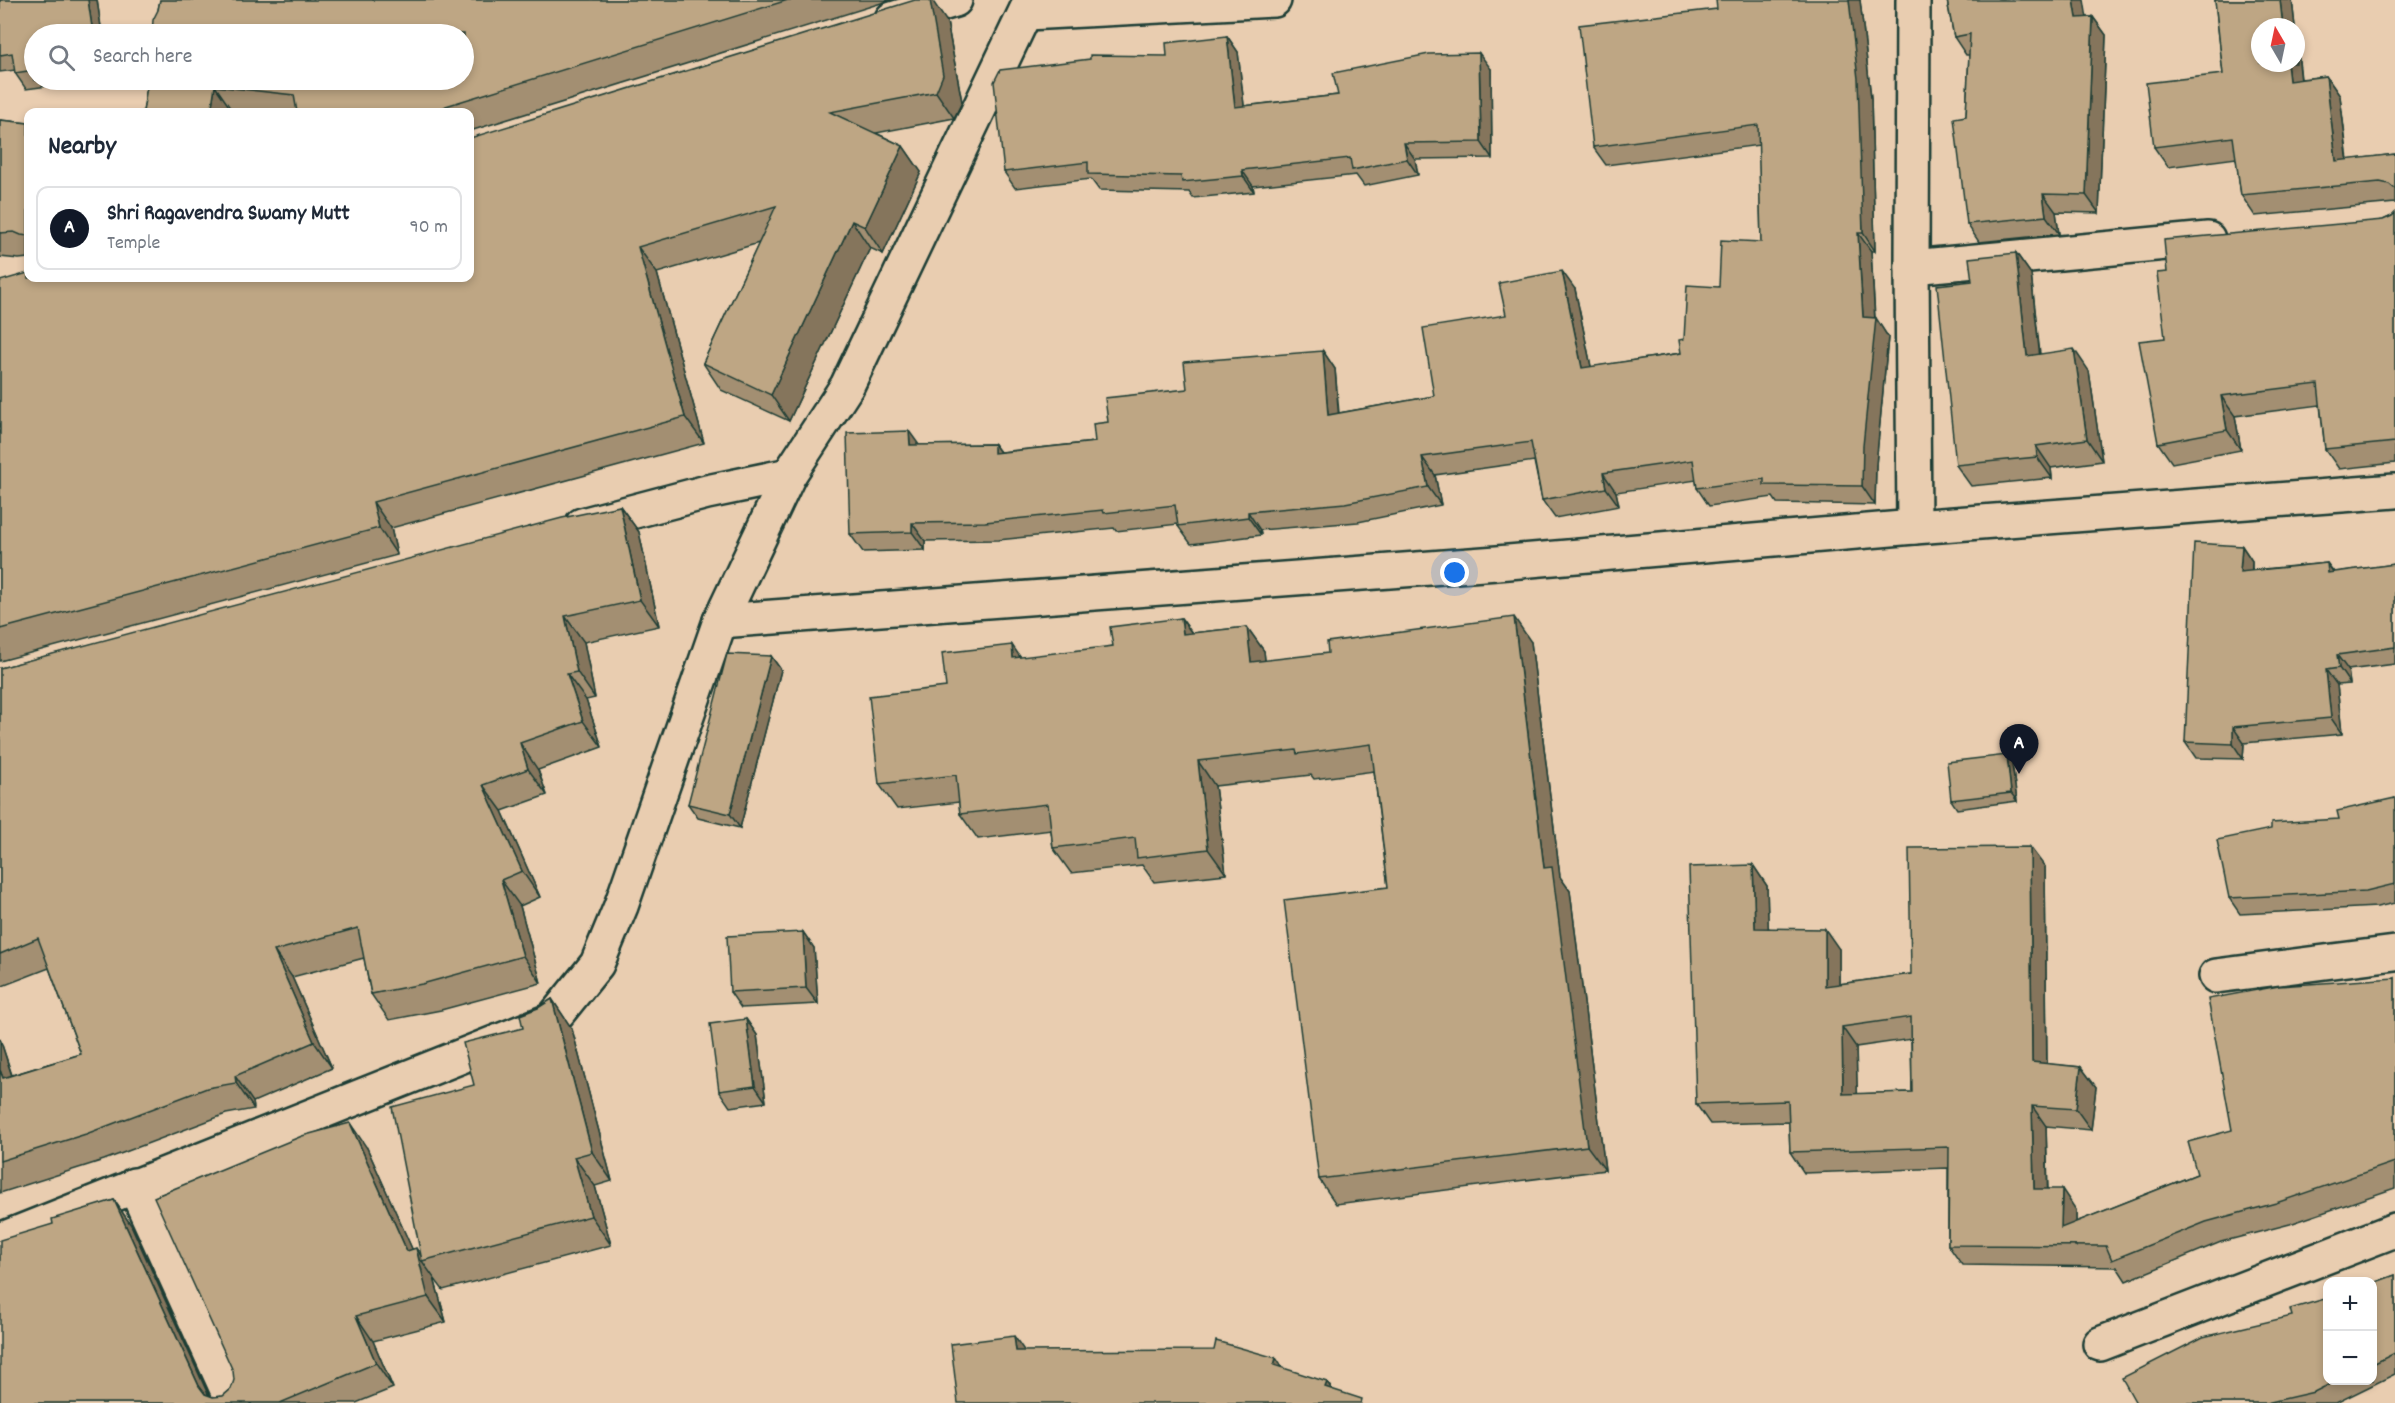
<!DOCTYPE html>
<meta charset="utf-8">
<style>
:root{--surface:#fff;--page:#f2f2f3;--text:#1f2937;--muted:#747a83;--line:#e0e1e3;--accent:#111827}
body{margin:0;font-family:Dekko,sans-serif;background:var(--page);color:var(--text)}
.controls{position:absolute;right:18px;bottom:18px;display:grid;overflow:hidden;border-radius:12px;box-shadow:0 3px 9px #0003}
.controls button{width:54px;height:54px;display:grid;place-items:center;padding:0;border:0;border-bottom:2px solid var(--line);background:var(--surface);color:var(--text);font:30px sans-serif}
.compass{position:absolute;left:2251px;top:18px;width:54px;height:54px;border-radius:50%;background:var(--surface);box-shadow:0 3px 9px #0003;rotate:351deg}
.you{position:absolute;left:1455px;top:573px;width:21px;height:21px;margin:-15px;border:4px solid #fff;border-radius:50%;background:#1a73e8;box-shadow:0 0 0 9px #1a73e833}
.badge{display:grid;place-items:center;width:39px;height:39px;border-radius:50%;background:var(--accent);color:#fff;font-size:20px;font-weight:700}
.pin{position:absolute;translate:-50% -50px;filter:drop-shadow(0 2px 3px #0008)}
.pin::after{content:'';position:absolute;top:32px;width:21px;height:18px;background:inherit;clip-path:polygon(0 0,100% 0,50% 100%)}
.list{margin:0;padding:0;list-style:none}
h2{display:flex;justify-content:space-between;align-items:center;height:78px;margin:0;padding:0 24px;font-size:26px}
h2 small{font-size:20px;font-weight:400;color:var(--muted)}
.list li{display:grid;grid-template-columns:39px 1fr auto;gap:18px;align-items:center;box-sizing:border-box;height:84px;margin:0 12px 12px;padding:0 12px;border:2px solid var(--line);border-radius:12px}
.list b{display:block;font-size:22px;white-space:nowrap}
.list p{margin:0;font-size:20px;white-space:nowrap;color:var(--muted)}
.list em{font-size:20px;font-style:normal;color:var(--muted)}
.icon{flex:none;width:33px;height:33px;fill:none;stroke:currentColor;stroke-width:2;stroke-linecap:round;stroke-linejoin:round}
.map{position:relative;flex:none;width:2395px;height:1403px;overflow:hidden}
.search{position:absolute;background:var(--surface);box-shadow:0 3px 9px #0003;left:24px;top:24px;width:450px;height:66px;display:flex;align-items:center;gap:15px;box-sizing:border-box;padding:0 21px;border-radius:33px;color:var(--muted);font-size:22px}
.panel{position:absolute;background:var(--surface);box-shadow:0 3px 9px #0003;left:24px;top:108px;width:450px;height:174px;border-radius:12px}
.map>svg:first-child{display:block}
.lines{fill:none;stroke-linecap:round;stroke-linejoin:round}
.street-casing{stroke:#1f3d34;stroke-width:38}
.street{stroke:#e9cdb0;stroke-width:33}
.wall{fill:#a38f72;stroke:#1f3d34;stroke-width:1.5;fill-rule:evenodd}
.shaded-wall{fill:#85745c;stroke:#1f3d34;stroke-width:1.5}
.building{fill:#bea684;stroke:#1f3d34;stroke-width:1.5;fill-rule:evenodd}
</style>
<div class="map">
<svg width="2395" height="1403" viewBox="0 0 2395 1403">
<rect width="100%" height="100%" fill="#e9cdb0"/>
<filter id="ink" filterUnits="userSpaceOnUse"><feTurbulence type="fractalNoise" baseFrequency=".0167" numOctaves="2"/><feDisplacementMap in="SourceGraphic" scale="12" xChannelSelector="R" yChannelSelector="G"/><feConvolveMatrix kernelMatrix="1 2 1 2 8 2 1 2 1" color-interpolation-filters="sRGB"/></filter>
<g filter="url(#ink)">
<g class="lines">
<defs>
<g id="street">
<polyline points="1913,0 1912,267 1914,527"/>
<polyline points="1027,13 1274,0"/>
<polyline points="892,19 955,0"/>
<polyline points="1912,267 2208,239"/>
<polyline points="582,525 707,492 789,475"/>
<polyline points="720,621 1497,563 1914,527 2395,491"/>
<polyline points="2216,976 2395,953"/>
<polyline points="134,1185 233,1403"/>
<polyline points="0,1240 552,1020 597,964 621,906 720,621 789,475 847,386 1031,0"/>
<polyline points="2100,1344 2395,1230"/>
</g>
</defs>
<use href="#street" class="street-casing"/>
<use href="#street" class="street"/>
</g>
<g class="wall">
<polygon points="0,0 97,0 102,34 34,34 34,80 93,80 26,89 15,73 15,70 0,72"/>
<polygon points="160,0 891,0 470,131 470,112 143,112 148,80 464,80 158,10"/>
<polygon points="1860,0 1871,98 1875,251 1871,251 1875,318 1888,337 1876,465 1875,505 1777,503 1773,497 1709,506 1697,488 1696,480 1616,492 1619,506 1555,518 1542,500 1534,461 1435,475 1441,505 1358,522 1260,530 1261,535 1191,544 1178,526 1178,524 1116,531 1114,528 998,540 925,541 925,550 863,552 850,534 919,445 994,444 1000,452 1095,442 1108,422 1187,389 1323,351 1335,369 1339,413 1434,396 1506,315 1575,289 1591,367 1681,353 1684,339 1719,287 1761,242 1759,145 1606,165 1593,147"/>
<polygon points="1947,0 2087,17 2093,17 2106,35 2099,213 2056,212 2059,234 1979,242 1967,224 1966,116 1969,55 1966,55 1954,37"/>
<polygon points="2215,0 2292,0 2295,27 2296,63 2296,34 2301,79 2326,76 2340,96 2348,160 2395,154 2395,203 2255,216 2241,195 2236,158 2168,167 2154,147 2223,74"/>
<polygon points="947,22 962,102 954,118 876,133 903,146 921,172 883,254 870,248 789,421 721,390 703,363 759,243 657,273 704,443 391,528 397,555 0,661 0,281 470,278"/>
<polygon points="1227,36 1238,52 1244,106 1338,95 1491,69 1492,158 1415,159 1418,175 1364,186 1356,175 1253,186 1254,192 1193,198 1189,192 1099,190 1091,179 1015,188 1004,172 1167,56"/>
<polygon points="0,120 28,123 28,258 19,259 0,257"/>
<polygon points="2395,213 2395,463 2339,469 2325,449 2320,405 2235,416 2241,450 2172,463 2158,443 2165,338 2167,272 2383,220 2392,216"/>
<polygon points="2016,253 2031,274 2040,354 2089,371 2102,461 2051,468 2052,478 1971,486 1956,465 1972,281"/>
<polygon points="620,506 639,532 659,626 584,642 595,698 586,700 602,747 538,770 547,795 502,811 540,897 520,906 541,983 441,1010 389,1020 371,994 364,958 292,977 332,1068 253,1102 254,1109 226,1114 104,1160 0,1193 0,1039 12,1075 81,1054 49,968 0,987 0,668"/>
<polygon points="2242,546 2252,561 2252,570 2327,563 2334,572 2395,564 2395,664 2348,670 2350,684 2337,685 2342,734 2244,743 2243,759 2196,758 2185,742"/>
<polygon points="1181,618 1192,633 1247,627 1264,651 1265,661 1531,642 1560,877 1570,891 1605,1170 1336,1204 1319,1179 1388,887 1374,771 1314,779 1311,775 1215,786 1226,874 1154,882 1142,865 1071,873 1053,848 1051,830 978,839 960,814 959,802 897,809 879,784 946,687 1113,646"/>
<polygon points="771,656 781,670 740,828 698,818 688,804"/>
<polygon points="2007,755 2012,764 2017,801 1957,809 1951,800"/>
<polygon points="2395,798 2395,903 2377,907 2240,914 2229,898 2339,819"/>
<path d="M1753 865 1767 886 1768 928 1839 949V984L1911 974 2045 867 2047 1064 2081 1067 2096 1087 2091 1130 2046 1126 2048 1189 2076 1210V1222L2197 1174 2232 1130 2395 978V1188L2290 1224 2221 1242 2126 1281 2117 1267 1962 1265 1948 1245V1168L1804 1173 1790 1152 1789 1122 1710 1124 1696 1104ZM1911 1039 1912 1092 1857 1094 1856 1047Z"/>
<polygon points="803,932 814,948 818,1004 741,1008 730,992"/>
<polygon points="552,999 572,1029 612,1181 595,1186 611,1245 443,1290 434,1278 446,1322 373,1341 393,1388 356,1403 0,1403 53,1224 114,1200 131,1225 209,1395 213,1397 223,1396 231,1389 367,1148 412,1249 421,1256 474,1085 523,1028 538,1008"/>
<polygon points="746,1019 757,1035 766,1102 730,1107 719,1091"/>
<polygon points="2395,1275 2395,1374 2336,1403 2136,1403 2328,1380 2373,1380 2373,1283"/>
</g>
<g class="shaded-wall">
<polygon points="88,0 97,0 102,34 93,34"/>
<polygon points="930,0 932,0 947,22 962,102 954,118 936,92"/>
<polygon points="1849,0 1860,0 1871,98 1875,251 1863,233"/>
<polygon points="2074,0 2084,0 2090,37 2077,18"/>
<polygon points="2280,0 2292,0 2295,27 2283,27"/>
<polygon points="2093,17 2106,35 2099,213 2086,195"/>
<polygon points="2296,34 2303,101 2289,81 2287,63 2296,63"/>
<polygon points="1227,36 1238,52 1246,123 1235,107"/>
<polygon points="1479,53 1491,69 1492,158 1481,142"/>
<polygon points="2326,76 2340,96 2350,181 2336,161"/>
<polygon points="215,86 233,112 211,112"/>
<polygon points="1404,143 1415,159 1418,175 1407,159"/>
<polygon points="903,146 921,172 883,254 865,227"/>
<polygon points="1242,170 1253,186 1254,192 1243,176"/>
<polygon points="2043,194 2056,212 2059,234 2046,216"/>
<polygon points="852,221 870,248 789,421 771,395"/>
<polygon points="1858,233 1871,251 1875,322 1876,318 1888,337 1876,465 1875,505 1862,486 1863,317"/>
<polygon points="638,247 657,273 704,443 685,417"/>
<polygon points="2016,253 2031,274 2042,377 2027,356"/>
<polygon points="1562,271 1575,289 1595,386 1582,368"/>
<polygon points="2074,349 2089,371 2102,461 2087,439"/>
<polygon points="1323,351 1335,369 1340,433 1328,415"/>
<polygon points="2221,396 2235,416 2241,450 2227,430"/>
<polygon points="909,431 922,449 910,445"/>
<polygon points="994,444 1007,462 994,453"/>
<polygon points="2036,446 2051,468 2052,478 2037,457"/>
<polygon points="1422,457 1435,475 1441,505 1428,487"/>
<polygon points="1603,473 1616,492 1619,506 1606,488"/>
<polygon points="373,502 391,528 397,555 379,528"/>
<polygon points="620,506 639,532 659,626 640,600"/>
<polygon points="1248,512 1260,530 1261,535 1248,517"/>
<polygon points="912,523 925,541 925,550 912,532"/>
<polygon points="2242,546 2252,561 2251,587 2240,572"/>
<polygon points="2327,563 2338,579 2328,573"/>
<polygon points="565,616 584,642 595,698 577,672"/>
<polygon points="1514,617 1531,642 1560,877 1570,891 1605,1170 1587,1146 1544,868"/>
<polygon points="1181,618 1199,643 1183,634"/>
<polygon points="1247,627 1264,651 1268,687 1251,662"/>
<polygon points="1012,645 1029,670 1013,658"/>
<polygon points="2337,655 2348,670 2350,684 2339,668"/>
<polygon points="771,656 781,670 740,828 730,814"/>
<polygon points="2326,670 2337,685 2342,734 2331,718"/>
<polygon points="567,674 586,700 602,747 583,721"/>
<polygon points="2233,727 2244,743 2243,759 2233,744"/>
<polygon points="520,743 538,770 547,795 528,769"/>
<polygon points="2007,755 2012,764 2017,801 2011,793"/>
<polygon points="1198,761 1215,786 1226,874 1208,849"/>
<polygon points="483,785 502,811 540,897 522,871"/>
<polygon points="2030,847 2045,867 2047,1083 2032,1062"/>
<polygon points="1753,865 1767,886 1769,949 1755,928"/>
<polygon points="501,880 520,906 541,983 523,956"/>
<polygon points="1825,929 1839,949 1839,1006 1825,986"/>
<polygon points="803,932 814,948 818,1004 806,988"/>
<polygon points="274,951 292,977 332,1068 314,1042"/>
<polygon points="552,999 572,1029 612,1181 592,1152"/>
<polygon points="746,1019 757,1035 766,1102 755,1086"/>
<polygon points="1842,1027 1856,1047 1858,1115 1843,1094"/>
<polygon points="0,1039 21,1104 3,1078 0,1070"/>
<polygon points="2081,1067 2096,1087 2091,1130 2076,1109"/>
<polygon points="235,1076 253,1102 254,1109 236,1083"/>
<polygon points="2032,1106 2046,1126 2048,1209 2034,1189"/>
<polygon points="350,1123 367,1148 422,1271 416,1248 424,1260 422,1261 434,1278 446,1322 428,1297 407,1251"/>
<polygon points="574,1157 595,1186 611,1245 591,1216"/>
<polygon points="2062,1189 2076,1210 2076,1246 2061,1228"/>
<polygon points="114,1200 131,1225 212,1403 199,1386"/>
<polygon points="356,1316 373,1341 393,1388 376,1363"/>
<polygon points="1014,1336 1028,1356 1016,1351"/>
<polygon points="1276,1358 1289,1378 1274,1365"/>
<polygon points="1327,1382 1340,1401 1325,1387"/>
</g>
<g class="building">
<polygon points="0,0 88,0 93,34 34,34 34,70 15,73 12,53 0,55"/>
<polygon points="160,0 788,0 446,106 438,111 437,112 297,112 294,95 215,86 211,112 143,112 148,80 464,80 464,34 152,34 153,20 158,10"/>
<polygon points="915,0 930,0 943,75 936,92 830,112 903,146 865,227 852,221 771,395 703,363 776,206 638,247 685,417 373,502 379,528 0,629 0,281 28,273 28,278 470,278 470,138"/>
<polygon points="1716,0 1849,0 1858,79 1863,233 1858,233 1863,317 1876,318 1863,446 1862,486 1764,485 1764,479 1697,488 1693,460 1603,473 1606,488 1542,500 1531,442 1422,457 1428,487 1345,503 1248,512 1248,517 1178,526 1175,505 1104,513 1103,510 985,522 912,523 912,532 850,534 847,433 909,431 910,445 994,444 994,453 1095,442 1093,424 1108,422 1105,398 1187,389 1184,362 1323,351 1328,415 1434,396 1423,328 1506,315 1499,283 1562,271 1582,368 1681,353 1679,340 1684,339 1687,285 1719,287 1721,240 1761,242 1758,125 1593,147 1579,25 1717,9"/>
<polygon points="1947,0 2074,0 2077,18 2093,17 2086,195 2043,194 2046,216 1967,224 1954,118 1966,116 1970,34 1954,37"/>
<polygon points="2215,0 2280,0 2283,27 2260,27 2260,63 2287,63 2289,81 2326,76 2336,161 2395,154 2395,189 2389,184 2380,182 2241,195 2233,137 2154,147 2146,83 2223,74"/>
<polygon points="1227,36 1235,107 1338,95 1333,73 1429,54 1479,53 1481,142 1404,143 1407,159 1352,170 1350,158 1242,170 1243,176 1182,182 1181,176 1088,174 1088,162 1004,172 994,82 1000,70 1090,59 1090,55 1167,56 1166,43"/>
<polygon points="0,120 28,123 28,236 21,235 14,232 0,233"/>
<polygon points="2395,213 2395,442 2325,449 2318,384 2221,396 2227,430 2158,443 2139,341 2165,338 2157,273 2167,272 2164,240 2383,220 2392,216"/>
<polygon points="2016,253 2027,356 2074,349 2087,439 2036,446 2037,457 1956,465 1937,285 1972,281 1969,258"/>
<polygon points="620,506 640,600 565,616 577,672 567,674 583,721 520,743 528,769 483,785 522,871 501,880 523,956 422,984 371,994 358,928 274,951 314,1042 235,1076 236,1083 207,1088 86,1134 0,1161 0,1070 3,1078 81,1054 38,938 0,954 0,668 562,518"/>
<polygon points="2194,543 2242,546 2240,572 2327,563 2328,573 2395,564 2395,647 2337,655 2339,668 2326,670 2331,718 2233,727 2233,744 2185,742"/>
<polygon points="1514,617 1544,868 1552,867 1587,1146 1319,1179 1284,900 1388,887 1371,744 1297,754 1296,750 1198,761 1208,849 1137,858 1135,838 1053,848 1048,804 960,814 956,775 879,784 869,696 946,687 942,653 1012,645 1013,658 1113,646 1110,627 1181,618 1183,634 1247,627 1251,662 1328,653 1327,642"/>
<polygon points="727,654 771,656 730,814 688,804"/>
<polygon points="2007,755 2011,793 1951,800 1947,762"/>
<polygon points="2395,798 2395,884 2366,891 2229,898 2217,840 2271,829 2271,823 2339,819 2337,811"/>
<path d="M2030 847 2032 1062 2081 1067 2076 1109 2032 1106 2034 1189H2062L2061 1228 2197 1174 2188 1142 2232 1130 2208 999 2279 986 2395 978V1162L2276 1203 2206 1222 2112 1260 2106 1246 1948 1245 1949 1147 1790 1152 1788 1101 1696 1104 1689 867 1753 865 1755 928 1825 929V986L1911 974 1909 848ZM1911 1017 1912 1092 1843 1094 1842 1027Z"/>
<polygon points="803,932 806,988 730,992 727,936"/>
<polygon points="552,999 592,1152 574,1157 591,1216 422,1261 392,1107 474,1085 463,1043 523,1028 520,1015 538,1008"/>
<polygon points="746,1019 755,1086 719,1091 710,1024"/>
<polygon points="350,1123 407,1251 416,1248 428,1297 356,1316 376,1363 280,1403 0,1403 0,1240 53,1224 52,1219 114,1200 199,1386 205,1394 213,1397 223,1396 231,1389 234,1380 233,1371 154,1197 302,1136"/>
<polygon points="2395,1275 2395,1353 2373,1364 2373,1283"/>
<polygon points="2328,1298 2328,1380 2338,1380 2314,1392 2266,1403 2136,1403 2122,1378 2203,1337 2292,1316 2290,1309"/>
<polygon points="1014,1336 1016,1351 1214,1350 1216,1341 1276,1358 1274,1365 1327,1382 1325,1387 1362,1399 1361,1403 958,1403 951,1344"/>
</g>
</g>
</svg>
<div class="controls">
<button>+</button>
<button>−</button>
</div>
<svg class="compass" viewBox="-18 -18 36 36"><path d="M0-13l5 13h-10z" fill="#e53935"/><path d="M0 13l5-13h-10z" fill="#747a83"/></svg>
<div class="you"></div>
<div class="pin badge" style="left:2019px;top:774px">A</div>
<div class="search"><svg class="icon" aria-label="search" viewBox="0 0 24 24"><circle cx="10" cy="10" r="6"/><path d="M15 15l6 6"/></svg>Search here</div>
<section class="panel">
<h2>Nearby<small></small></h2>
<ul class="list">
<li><span class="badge">A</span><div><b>Shri Ragavendra Swamy Mutt</b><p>Temple</p></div><em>90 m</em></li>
</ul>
</section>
</div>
